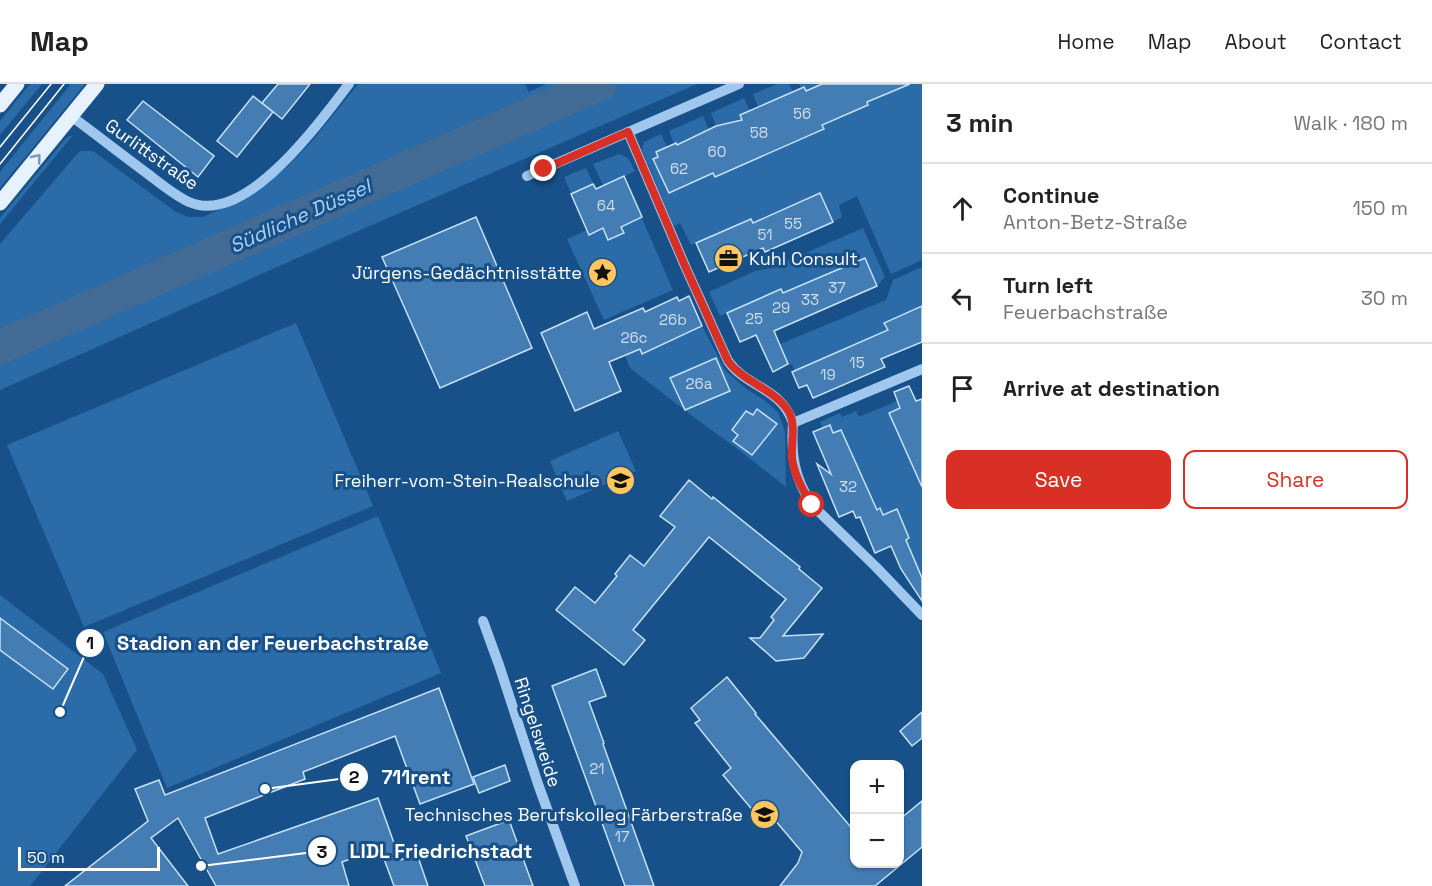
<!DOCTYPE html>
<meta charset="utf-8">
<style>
:root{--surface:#fff;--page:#f2f2f2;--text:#222;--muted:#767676;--line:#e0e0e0;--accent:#d93025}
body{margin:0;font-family:"Space Grotesk",sans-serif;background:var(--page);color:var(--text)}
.controls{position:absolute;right:18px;bottom:18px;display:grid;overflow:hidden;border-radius:12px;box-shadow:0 2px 4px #0004}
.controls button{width:54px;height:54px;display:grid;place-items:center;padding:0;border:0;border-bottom:2px solid var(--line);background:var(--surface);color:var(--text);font:30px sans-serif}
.scale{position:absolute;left:18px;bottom:15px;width:142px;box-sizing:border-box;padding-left:6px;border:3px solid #fff;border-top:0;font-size:16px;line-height:21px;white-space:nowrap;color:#fff;-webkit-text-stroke:4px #185189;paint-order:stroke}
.stop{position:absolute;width:18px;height:18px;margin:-14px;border:4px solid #d93025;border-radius:50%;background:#fff}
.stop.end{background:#d93025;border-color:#fff;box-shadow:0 2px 6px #0008}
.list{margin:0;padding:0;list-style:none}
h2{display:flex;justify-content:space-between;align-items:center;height:78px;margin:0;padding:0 24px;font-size:26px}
h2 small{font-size:20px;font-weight:400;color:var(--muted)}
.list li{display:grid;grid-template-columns:39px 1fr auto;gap:18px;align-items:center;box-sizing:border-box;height:90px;padding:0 24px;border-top:2px solid var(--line)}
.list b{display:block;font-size:22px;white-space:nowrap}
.list p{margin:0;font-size:20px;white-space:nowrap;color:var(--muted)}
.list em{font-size:20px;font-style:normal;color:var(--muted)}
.actions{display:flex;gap:12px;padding:18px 24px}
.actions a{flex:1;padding:14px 0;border:2px solid var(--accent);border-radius:12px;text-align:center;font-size:21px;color:var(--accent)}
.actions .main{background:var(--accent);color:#fff}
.icon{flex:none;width:33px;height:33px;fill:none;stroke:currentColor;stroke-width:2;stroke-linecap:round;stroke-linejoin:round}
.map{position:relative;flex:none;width:922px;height:802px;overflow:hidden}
header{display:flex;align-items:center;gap:36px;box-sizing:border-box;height:84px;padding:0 30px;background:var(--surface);border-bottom:2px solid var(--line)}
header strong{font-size:28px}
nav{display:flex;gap:33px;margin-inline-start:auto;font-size:21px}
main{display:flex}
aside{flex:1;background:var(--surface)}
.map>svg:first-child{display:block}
.green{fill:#2a6ba8}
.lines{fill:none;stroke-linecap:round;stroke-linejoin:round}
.river{stroke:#416b94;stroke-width:34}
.building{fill:#447db4;stroke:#c6e1fa;stroke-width:1.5}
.minor{stroke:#a0c8ee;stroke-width:10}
.major{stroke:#e7f2ff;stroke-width:15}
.tram{stroke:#fff;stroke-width:1.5}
.oneway{stroke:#7599be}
.route{stroke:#d93025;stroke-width:8}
.labels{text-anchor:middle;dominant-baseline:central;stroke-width:6;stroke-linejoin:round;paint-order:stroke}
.number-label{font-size:15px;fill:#d0deec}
.street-label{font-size:18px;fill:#fff;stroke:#185189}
.poi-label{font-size:18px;fill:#fff;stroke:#185189;text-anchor:end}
.water-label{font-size:20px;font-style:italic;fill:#acd2f5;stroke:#185189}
.leader{fill:none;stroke:#fff;stroke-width:2}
.callout-dot{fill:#fff;stroke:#185189;stroke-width:2}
.mark-label{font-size:18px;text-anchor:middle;font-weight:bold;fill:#111}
.callout-label{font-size:20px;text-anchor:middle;font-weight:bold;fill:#fff;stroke:#185189;stroke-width:6;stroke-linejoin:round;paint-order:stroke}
</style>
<header>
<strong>Map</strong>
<nav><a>Home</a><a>Map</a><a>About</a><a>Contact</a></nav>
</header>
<main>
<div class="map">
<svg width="922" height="802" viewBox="0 0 922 802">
<rect width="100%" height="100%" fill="#185189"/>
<g class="green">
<polygon points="30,0 42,0 0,51 0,37"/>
<polygon points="71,0 85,0 0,104 0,88"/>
<polygon points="358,0 525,0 529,8 546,0 697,0 365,144 0,306 0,160 78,69 81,67 93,67 176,128 188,133 203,133 225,123 259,104 287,83 313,56"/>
<polygon points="777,0 789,0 793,8 801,5 799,0 922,0 922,176 891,190 857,112 839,121 842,133 833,138 820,110 753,139 751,135 691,161 680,139 674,142 642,66 644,58 661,50 667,63 674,60 669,47 703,32 709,46 716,42 711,29 744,14 750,27 758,23 753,10"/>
<polygon points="73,51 0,140 0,134 67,53"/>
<polygon points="619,70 628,74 635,87 624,93 673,206 604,236 567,155 587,146 564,93 586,84 596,105 603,101 593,80"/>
<polygon points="863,144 885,193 877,202 864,174 783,209 781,205 720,232 709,208 755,187 771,184"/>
<polygon points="922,183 922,222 885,238 888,247 800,285 795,288 792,280 788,281 780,260 886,216 893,196"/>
<polygon points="296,239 373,422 84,543 7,361"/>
<polygon points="702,242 725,286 745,304 764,316 778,328 785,348 786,403 739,366 691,331 630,284 625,271"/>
<polygon points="897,317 900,324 890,329 922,382 922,490 917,494 894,469 909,463 906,456 909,454 897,426 883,431 880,425 873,427 873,418 861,389 848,395 853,374 841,346 833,349 830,341 823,344 820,338 840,329 842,333 856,327 859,333"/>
<polygon points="618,347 636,387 567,417 550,377"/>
<polygon points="378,432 441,589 167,704 103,548"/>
<polygon points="0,511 103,590 137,666 30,802 0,802"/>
</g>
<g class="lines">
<polyline class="river" points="0,263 600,0"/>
</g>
<g class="building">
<polygon points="278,0 310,0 282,35 262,19"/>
<polygon points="822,0 910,0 867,18 868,21 822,41 824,45 715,93 713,89 669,109 653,75 658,73 656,68 676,59 677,61 716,42 742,36 740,31 804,3 806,7"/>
<polygon points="253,12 273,28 237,73 217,57"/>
<polygon points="143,17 214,72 198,93 127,36"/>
<polygon points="624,92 642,133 621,143 624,149 608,156 603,144 589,151 571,110 593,100 596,105"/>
<polygon points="820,109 833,138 765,168 763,164 709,188 696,159 751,135 753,139"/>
<polygon points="476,133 532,264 440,304 382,173"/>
<polygon points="865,174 877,202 774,247 788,280 773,288 756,251 740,258 727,229 781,205 783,209"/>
<polygon points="689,212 702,242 642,270 640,265 609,278 621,307 575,327 541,249 587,228 594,245 643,224 645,228 677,213 679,217"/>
<polygon points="922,222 922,258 881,275 885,283 813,314 807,301 799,304 792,288 888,246 884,239"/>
<polygon points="716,274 730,307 685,326 670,294"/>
<polygon points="909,302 916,317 922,315 922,403 889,329 900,324 894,308"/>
<polygon points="757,325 777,340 752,371 733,357 738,351 732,346 746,327 753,331"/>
<polygon points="830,341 833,349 841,346 877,426 880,424 883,431 897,425 909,454 906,456 922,494 922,517 901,485 891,462 875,469 860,433 856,434 853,427 839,433 817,380 831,390 813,348"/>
<polygon points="689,396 712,415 713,413 800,483 799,485 822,504 783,552 823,550 804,574 776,577 750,554 760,554 774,536 771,533 786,515 709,453 633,546 645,556 624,581 556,526 575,503 595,519 617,492 615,490 630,471 644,482 675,443 660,432"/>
<polygon points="0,534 68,585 53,605 0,566"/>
<polygon points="596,585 606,612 589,618 604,659 603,660 654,802 625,802 552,602"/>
<polygon points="727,593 756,629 755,630 855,748 855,780 900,780 900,735 922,717 922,763 875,802 780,802 798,779 802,768 768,728 760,735 723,691 731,684 695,639 700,636 691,624"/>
<polygon points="439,604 474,700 420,720 395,652 303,688 305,695 205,734 218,770 378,714 400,776 417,770 428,802 394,802 380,764 342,778 349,802 216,802 178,734 151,754 188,802 65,802 148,737 135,705 159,696 165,711"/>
<polygon points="922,628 922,654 912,662 900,647"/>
<polygon points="505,681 510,697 479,709 473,693"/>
<polygon points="509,736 533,802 485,802 466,752"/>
</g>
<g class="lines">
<g class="minor">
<path d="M71 32C97 51 122 71 148 90 161 100 174 111 189 118 246 143 320 37 349 0"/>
<path d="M628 48 685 182 728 277C747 304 781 303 793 339L922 285"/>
<polyline points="527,92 739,0"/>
<path d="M793 339C791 372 794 393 812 421L876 483 922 531"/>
<polyline points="483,537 499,581 538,700 575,802"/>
</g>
<g class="major">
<polyline points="0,21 17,0"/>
<polyline points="0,119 97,0"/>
</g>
<g class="tram">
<polyline points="0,63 51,0"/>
<polyline points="0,80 64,0"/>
</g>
</g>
<defs><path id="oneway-chevron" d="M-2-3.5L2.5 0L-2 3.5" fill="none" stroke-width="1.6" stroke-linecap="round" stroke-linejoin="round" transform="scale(1.5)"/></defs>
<use class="oneway" href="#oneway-chevron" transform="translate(37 74) rotate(-51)"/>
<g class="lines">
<path class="route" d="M544 85 628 48 685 182 728 277C744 299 774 304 789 328 796 341 791 359 792 374 794 391 803 407 812 421"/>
</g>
<defs>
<symbol id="office-disc" viewBox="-11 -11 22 22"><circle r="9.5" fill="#ffc65d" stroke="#185189"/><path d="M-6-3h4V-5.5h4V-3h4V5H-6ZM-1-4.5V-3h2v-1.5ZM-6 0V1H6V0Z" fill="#111"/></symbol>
<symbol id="sight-disc" viewBox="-11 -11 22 22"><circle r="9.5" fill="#ffc65d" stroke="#185189"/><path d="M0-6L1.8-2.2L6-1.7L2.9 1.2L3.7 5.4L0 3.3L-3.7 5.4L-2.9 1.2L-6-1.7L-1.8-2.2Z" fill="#111"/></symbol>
<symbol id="school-disc" viewBox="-11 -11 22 22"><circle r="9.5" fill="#ffc65d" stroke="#185189"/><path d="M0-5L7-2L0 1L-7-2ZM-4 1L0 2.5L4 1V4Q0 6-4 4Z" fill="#111"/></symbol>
</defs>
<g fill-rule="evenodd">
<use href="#office-disc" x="712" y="158" width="33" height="33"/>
<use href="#sight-disc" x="586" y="172" width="33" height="33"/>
<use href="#school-disc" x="604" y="380" width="33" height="33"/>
<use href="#school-disc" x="748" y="714" width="33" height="33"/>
</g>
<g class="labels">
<g class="number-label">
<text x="802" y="29">56</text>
<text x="759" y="48">58</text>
<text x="717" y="67">60</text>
<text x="679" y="84">62</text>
<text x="606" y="121">64</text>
<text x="793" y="139">55</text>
<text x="765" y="150">51</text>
<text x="837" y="203">37</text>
<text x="810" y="215">33</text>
<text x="781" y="223">29</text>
<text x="754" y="234">25</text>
<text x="673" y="235">26b</text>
<text x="634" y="253">26c</text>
<text x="857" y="278">15</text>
<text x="828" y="290">19</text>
<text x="699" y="299">26a</text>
<text x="848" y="402">32</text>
<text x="597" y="684">21</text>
<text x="622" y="752">17</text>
</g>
<g class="street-label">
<text transform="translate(152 70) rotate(35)">Gurlittstraße</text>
<text transform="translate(538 648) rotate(72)">Ringelsweide</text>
</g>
<g class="poi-label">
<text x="749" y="174" text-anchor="start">Kuhl Consult</text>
<text x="582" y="188">Jürgens-Gedächtnisstätte</text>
<text x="600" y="396">Freiherr-vom-Stein-Realschule</text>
<text x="743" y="730">Technisches Berufskolleg Färberstraße</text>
</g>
<g class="water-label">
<text transform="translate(300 132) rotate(-24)">Südliche Düssel</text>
</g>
</g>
<path class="leader" d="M60 628L90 559M265 705L354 693M201 782L322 767"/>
<g class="callout-dot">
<circle cx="60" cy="628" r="6"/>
<circle cx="265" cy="705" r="6"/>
<circle cx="201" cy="782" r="6"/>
<circle cx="90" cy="559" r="15"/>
<circle cx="354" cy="693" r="15"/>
<circle cx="322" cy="767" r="15"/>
</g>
<g class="mark-label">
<text x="90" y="565">1</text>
<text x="354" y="699">2</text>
<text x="322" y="774">3</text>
</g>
<g class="callout-label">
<text x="273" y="566">Stadion an der Feuerbachstraße</text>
<text x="416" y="700">711rent</text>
<text x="441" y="774">LIDL Friedrichstadt</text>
</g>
</svg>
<div class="controls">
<button>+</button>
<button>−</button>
</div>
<div class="scale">50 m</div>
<div class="stop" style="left:812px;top:421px"></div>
<div class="stop end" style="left:544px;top:85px"></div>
</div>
<aside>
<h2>3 min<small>Walk · 180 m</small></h2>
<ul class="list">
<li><svg class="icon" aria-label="ahead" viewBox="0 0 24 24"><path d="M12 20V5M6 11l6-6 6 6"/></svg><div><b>Continue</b><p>Anton-Betz-Straße</p></div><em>150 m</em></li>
<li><svg class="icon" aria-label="left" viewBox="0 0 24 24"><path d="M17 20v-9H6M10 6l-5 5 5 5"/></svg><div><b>Turn left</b><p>Feuerbachstraße</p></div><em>30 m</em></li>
<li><svg class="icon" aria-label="arrive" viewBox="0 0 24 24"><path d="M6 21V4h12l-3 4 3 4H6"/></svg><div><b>Arrive at destination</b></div></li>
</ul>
<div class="actions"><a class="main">Save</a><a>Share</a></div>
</aside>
</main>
